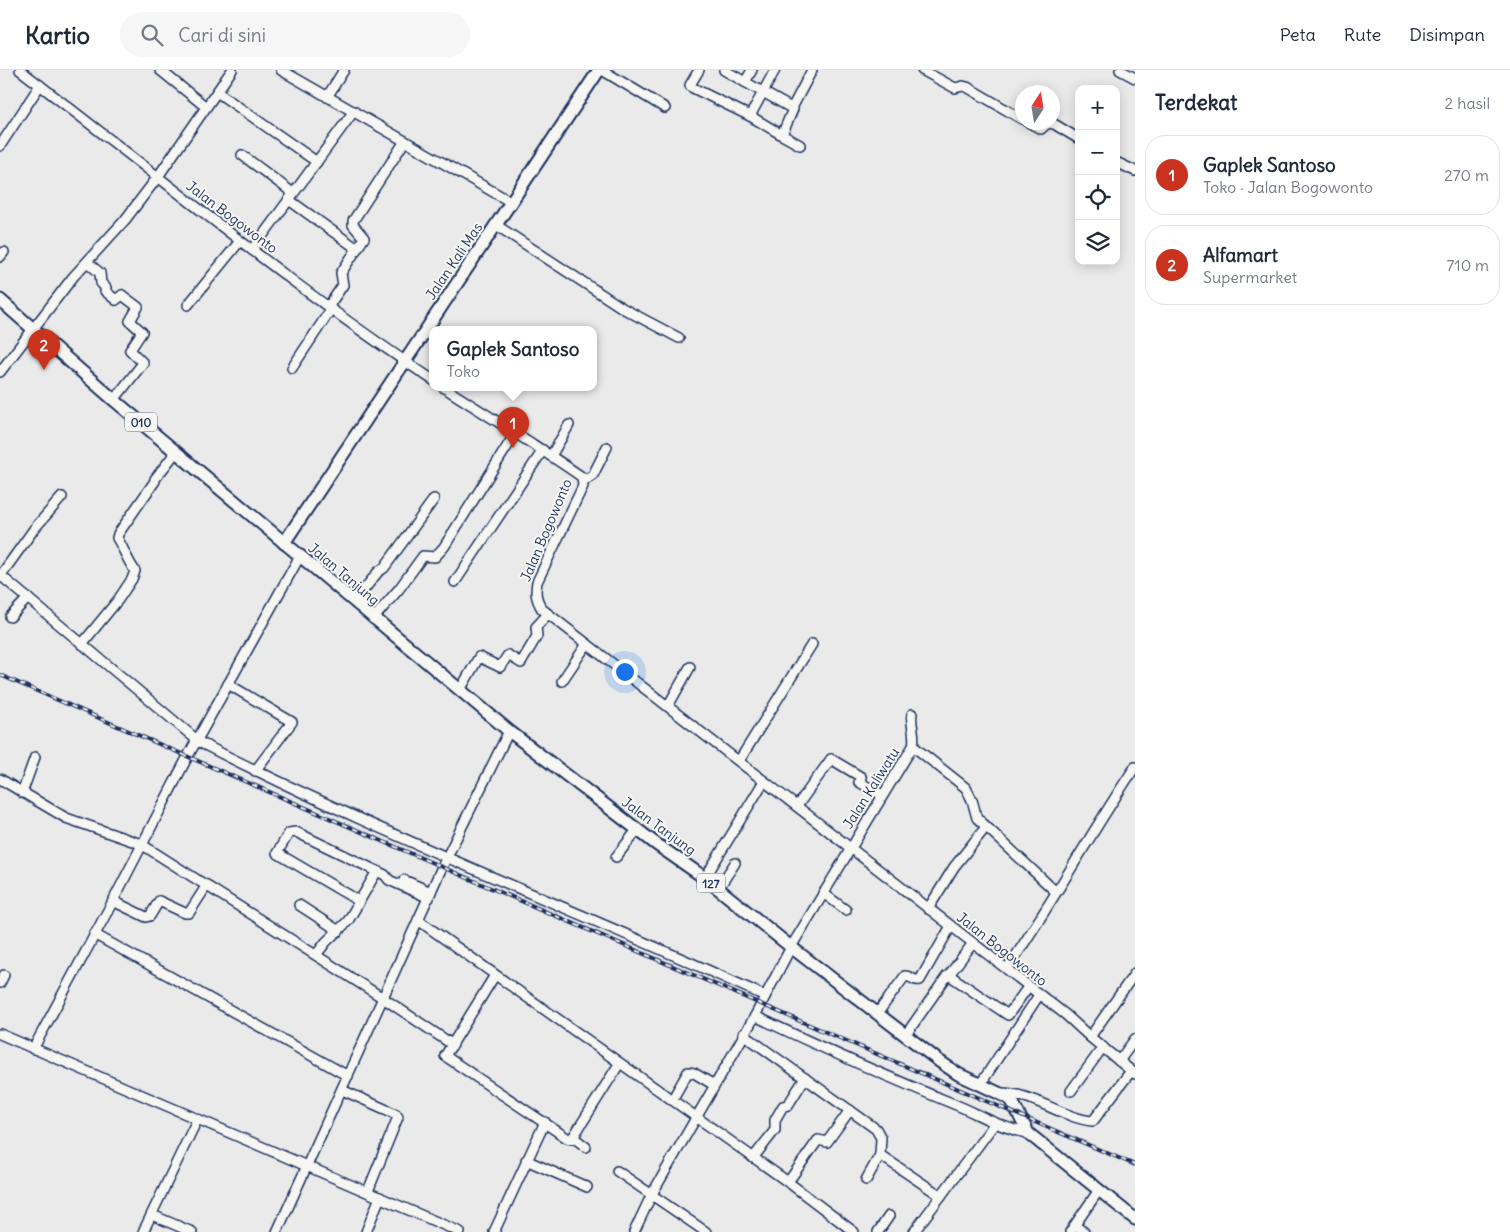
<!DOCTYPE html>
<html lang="id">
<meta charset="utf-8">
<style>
:root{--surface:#fff;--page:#f6f6f7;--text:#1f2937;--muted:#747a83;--line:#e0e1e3;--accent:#c8321e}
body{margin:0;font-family:Delius,sans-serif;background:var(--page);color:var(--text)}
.controls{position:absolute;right:15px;top:15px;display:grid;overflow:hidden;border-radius:10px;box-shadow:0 2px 12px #0003}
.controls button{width:45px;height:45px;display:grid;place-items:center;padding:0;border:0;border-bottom:1px solid var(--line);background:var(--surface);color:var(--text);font:25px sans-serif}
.compass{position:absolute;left:1015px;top:15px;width:45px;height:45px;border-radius:50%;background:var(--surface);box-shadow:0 2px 12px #0003;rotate:12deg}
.you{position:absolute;left:624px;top:601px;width:18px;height:18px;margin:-12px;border:4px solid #fff;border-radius:50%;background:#1a73e8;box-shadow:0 0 0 8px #1a73e833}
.badge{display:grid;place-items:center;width:32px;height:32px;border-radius:50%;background:var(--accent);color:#fff;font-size:16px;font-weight:700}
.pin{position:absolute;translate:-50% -41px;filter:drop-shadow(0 1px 2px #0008)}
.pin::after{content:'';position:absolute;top:26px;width:18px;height:15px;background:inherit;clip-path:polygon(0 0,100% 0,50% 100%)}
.popup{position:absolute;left:429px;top:256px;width:168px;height:65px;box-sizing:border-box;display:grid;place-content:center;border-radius:10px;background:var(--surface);filter:drop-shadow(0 1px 4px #0005);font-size:16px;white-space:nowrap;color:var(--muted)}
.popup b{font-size:19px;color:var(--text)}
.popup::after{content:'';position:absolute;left:50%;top:100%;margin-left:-10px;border:10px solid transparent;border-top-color:var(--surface)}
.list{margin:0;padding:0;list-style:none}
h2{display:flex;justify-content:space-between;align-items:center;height:65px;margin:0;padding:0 20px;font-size:21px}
h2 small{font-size:16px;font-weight:400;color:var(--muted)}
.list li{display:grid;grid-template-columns:32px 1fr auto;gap:15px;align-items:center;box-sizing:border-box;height:80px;margin:0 10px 10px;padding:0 10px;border:1px solid var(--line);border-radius:20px}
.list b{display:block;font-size:19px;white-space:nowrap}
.list p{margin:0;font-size:16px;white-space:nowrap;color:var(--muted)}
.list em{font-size:16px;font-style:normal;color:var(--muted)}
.icon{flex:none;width:28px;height:28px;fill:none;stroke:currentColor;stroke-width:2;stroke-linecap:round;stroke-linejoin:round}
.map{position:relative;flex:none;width:1135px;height:1162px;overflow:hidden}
header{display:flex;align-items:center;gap:30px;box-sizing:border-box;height:70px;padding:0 25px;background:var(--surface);border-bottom:1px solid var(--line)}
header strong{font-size:24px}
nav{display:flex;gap:28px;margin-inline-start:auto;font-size:18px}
.search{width:350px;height:45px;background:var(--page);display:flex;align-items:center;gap:12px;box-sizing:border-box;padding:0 18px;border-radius:28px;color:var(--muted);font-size:19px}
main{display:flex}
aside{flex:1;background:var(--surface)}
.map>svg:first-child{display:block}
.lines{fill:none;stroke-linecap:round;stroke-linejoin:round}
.minor-casing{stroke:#1b2f5e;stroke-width:12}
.major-casing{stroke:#1b2f5e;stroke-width:15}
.minor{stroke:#f6f6f2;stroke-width:9}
.major{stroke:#f6f6f2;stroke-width:11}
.rail-casing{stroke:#1b2f5e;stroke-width:4}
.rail{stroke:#f6f6f2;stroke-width:2;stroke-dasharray:5.5;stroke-linecap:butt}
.labels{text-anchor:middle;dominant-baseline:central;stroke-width:4;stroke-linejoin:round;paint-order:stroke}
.shield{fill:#f6f6f2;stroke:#5d6b8a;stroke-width:1}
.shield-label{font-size:12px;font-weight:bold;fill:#1b2f5e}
.street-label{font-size:14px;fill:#1b2f5e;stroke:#f6f6f2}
</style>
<header>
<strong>Kartio</strong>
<div class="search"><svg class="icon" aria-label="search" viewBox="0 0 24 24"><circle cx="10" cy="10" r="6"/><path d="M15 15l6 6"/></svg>Cari di sini</div>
<nav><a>Peta</a><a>Rute</a><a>Disimpan</a></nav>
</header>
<main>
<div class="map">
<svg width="1135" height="1162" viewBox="0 0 1135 1162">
<rect width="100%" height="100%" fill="#e9eae9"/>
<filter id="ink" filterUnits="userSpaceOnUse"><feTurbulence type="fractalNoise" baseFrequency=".02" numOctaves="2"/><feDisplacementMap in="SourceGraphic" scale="10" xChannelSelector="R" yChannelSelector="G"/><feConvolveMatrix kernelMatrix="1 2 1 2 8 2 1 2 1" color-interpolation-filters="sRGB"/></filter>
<g filter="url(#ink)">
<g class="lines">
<defs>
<g id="minor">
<path d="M20 0C157 104 289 215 433 310"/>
<polyline points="160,0 206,37"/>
<polyline points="281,0 511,132"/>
<polyline points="602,0 665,38"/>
<polyline points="699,0 690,15 691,17 750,46 782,65 793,39 745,12 752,0"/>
<polyline points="724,0 745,12"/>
<polyline points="922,0 955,18 963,16 967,17 1022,49"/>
<polyline points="1120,0 1135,8"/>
<polyline points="217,22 317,92"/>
<polyline points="327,27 344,0"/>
<polyline points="792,38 812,0"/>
<polyline points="750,46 775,0"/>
<polyline points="1028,52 1041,59 1048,53 1054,54 1079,69"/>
<polyline points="782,65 800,75"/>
<polyline points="0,76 40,15"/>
<polyline points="242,85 293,123"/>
<polyline points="1116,92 1135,101"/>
<polyline points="289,130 356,178"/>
<polyline points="496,155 624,239 679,268"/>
<polyline points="252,180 354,41"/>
<polyline points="0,187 4,182"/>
<polyline points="87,192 100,203 101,213 106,218 105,221 116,230 122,225 138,237 130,251 142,262 130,280 143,293 114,330"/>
<polyline points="188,235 240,171"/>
<polyline points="328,237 343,215 341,203 364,168 353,155 353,151 405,71"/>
<polyline points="292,298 331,239"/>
<polyline points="0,302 73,207 125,150 157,108 232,0"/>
<path d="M443 317C490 347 537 376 582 407L583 416 537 512C535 523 536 529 542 539L1066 945 1090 967 1135 1004"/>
<polyline points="551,386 569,355"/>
<polyline points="584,411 593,405 607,377"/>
<polyline points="0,505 197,670"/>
<polyline points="1,505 34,459 62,427"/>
<polyline points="455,512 543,380"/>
<polyline points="354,532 378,502 384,498 434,429"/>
<polyline points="10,547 28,528"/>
<polyline points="373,549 399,519 423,486 435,487 444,477 515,364"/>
<path d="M82 574 118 530 132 509 135 501C127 490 124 479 117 468L118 464 155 411V409L176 382"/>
<polyline points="562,611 587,574"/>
<polyline points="228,614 292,652 255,701"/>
<polyline points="460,620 479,587 500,597 508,585 521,593 537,566 536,557 548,544"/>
<polyline points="668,636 690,597"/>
<path d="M197 671C382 766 576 839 765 926"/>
<polyline points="913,676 966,718 972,730 977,748 1056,822"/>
<polyline points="739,691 812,574"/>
<polyline points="0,709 66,748 141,774 383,928 453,975"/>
<polyline points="22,723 35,687"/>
<polyline points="797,736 831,689 861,707 859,712 882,725"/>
<polyline points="616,787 637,760"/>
<polyline points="705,808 764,711"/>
<polyline points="404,810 431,822"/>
<polyline points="718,819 735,793"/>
<polyline points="823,823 846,840"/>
<polyline points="113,831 146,847 150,846 159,831 185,843 189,843 207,815"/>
<polyline points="359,831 277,783 289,763 296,762 385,805 389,810 429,828"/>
<polyline points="299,835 339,861"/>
<polyline points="928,839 954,797 986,757"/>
<polyline points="418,850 788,1112 854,1162"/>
<polyline points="94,864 348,1006"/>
<polyline points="316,885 326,872 348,851 377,801"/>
<path d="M1007 899C1052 833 1091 763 1135 697"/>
<polyline points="495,905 445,986 567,1068 572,1069 619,994"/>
<polyline points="949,905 1008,945 1028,917"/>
<polyline points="0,913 4,905"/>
<path d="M877 944 905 906C910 905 914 912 920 910L951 856"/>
<path d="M755 946C820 977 887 1007 954 1034 979 1044 1002 1059 1028 1063"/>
<polyline points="0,964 460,1162"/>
<polyline points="743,964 876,1059 881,1068 880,1085 941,1126"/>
<polyline points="905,966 947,906 949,905 973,873"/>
<polyline points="1090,967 1135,903"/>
<polyline points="33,979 113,831 188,686 300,486"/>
<polyline points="1119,991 1135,969"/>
<polyline points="980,1015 1039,925"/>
<polyline points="342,1020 396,1044 398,1047 368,1121"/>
<polyline points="1071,1021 1103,977"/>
<path d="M1001 1023C1034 1023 1061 1048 1093 1051L1131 1001"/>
<polyline points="672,1030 688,1002 694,1003 714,1015"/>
<polyline points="573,1067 586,1077"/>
<polyline points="753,1088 775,1060 775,1050 783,1036 788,1035 805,1008"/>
<polyline points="526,1090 587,1117"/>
<polyline points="617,1101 706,1162"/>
<polyline points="866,1110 880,1085"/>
<polyline points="788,1112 818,1070 827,1072 850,1040"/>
<polyline points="152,1145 192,1162"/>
<polyline points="1075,1156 1084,1162"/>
<polyline points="143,1162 197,1050"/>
<polyline points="277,1162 442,797 509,661"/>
<polyline points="366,1162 380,1127"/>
<polyline points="494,1162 545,1052"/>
<path d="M634 1162 652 1124 755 946 791 877 913 676C916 664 910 655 912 644"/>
<polyline points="878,1162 889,1146"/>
<polyline points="914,1162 995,1053"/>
<polyline points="1070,1162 1099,1120"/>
</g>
<g id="major">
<polyline points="0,230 114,330 509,661 656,774 705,808 791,877 939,991 958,1004 1007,1027 1012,1031 1028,1063 1135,1149"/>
<polyline points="284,473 599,0"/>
</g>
</defs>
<use href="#minor" class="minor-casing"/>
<use href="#major" class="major-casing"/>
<use href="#minor" class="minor"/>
<use href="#major" class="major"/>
<defs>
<polyline id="rail" points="0,605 442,797 1135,1095"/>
</defs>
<use href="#rail" class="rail-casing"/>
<use href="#rail" class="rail"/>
</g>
</g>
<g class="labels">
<g class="shield">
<rect x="125" y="342.5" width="32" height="19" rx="4"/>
<rect x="697" y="803.5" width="28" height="19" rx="4"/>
</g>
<g class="shield-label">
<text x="141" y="352">010</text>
<text x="711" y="813">127</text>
</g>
<g class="street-label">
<text transform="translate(232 147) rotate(37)">Jalan Bogowonto</text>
<text transform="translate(454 191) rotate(-56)">Jalan Kali Mas</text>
<text transform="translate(546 460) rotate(-67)">Jalan Bogowonto</text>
<text transform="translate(344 504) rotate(40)">Jalan Tanjung</text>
<text transform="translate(871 718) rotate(-58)">Jalan Kaliwatu</text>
<text transform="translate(659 756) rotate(36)">Jalan Tanjung</text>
<text transform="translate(1002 879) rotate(38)">Jalan Bogowonto</text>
</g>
</g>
</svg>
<div class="controls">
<button>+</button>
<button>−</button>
<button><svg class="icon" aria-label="locate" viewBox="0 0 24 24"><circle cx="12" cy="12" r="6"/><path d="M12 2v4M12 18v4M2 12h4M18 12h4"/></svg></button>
<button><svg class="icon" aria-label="layers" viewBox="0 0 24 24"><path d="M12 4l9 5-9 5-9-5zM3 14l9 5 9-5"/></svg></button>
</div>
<svg class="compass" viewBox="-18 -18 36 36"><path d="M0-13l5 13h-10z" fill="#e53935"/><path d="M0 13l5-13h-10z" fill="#747a83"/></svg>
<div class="you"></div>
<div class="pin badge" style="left:513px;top:378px">1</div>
<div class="popup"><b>Gaplek Santoso</b>Toko</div>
<div class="pin badge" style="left:44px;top:300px">2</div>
</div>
<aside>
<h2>Terdekat<small>2 hasil</small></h2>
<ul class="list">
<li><span class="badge">1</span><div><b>Gaplek Santoso</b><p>Toko · Jalan Bogowonto</p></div><em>270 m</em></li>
<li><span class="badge">2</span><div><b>Alfamart</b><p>Supermarket</p></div><em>710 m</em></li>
</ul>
</aside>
</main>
